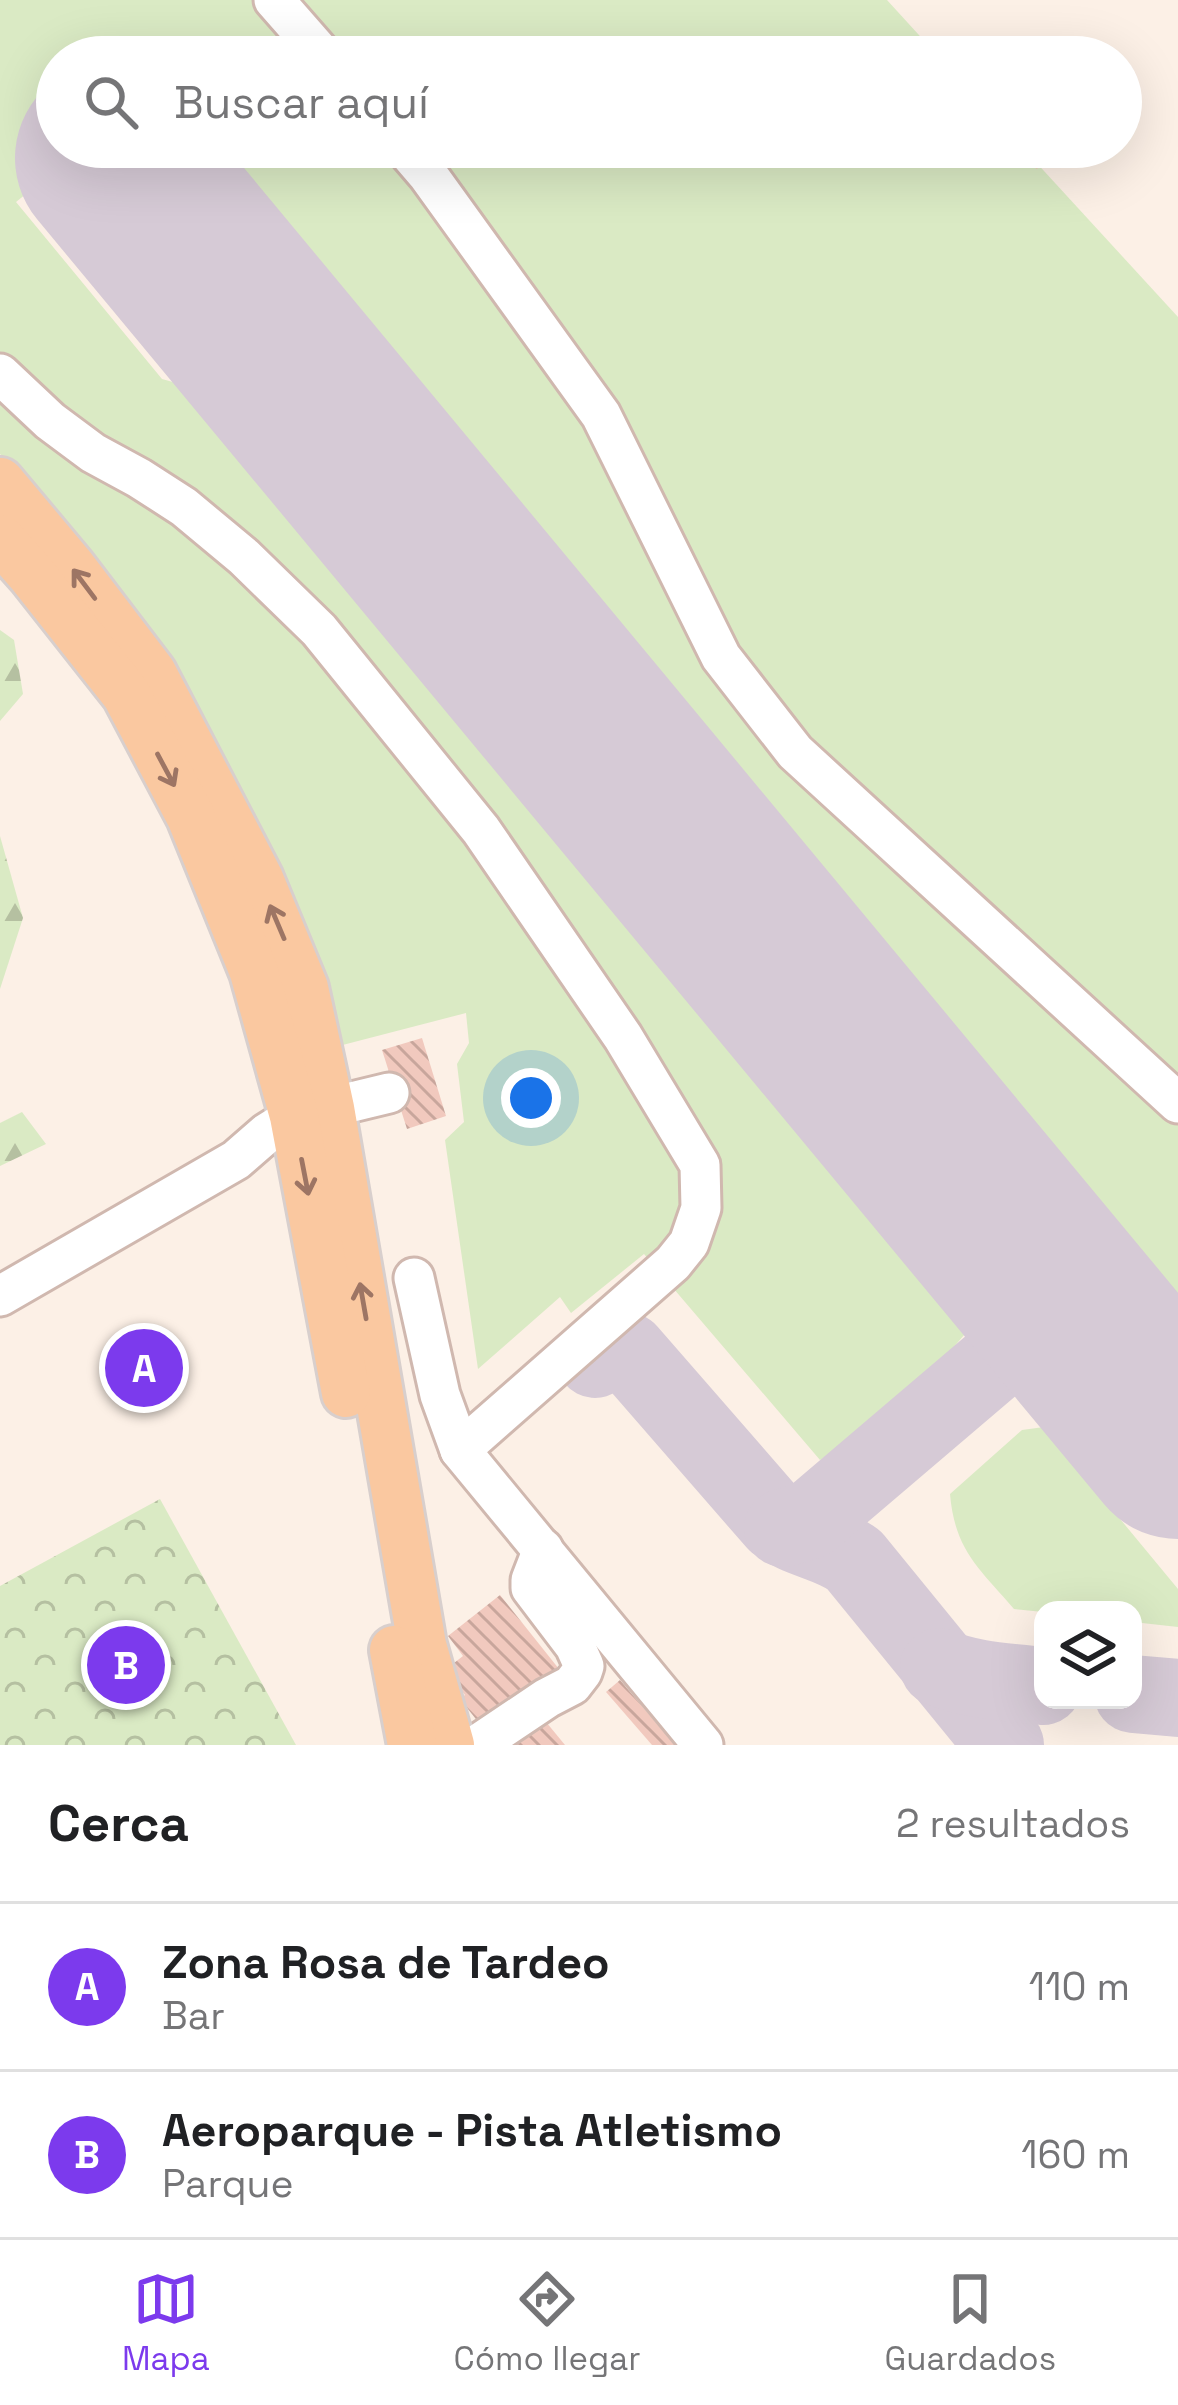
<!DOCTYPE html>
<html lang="es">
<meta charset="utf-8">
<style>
:root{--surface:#fff;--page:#f2f2f2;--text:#202124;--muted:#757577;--line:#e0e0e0;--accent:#7c3aed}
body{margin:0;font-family:"Space Grotesk",sans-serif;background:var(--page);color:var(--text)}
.controls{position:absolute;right:36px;bottom:36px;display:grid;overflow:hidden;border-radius:24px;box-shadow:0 12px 48px #0002}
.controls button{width:108px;height:108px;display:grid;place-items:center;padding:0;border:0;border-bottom:3px solid var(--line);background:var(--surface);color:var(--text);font:60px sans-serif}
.you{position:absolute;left:531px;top:1098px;width:42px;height:42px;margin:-30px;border:9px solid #fff;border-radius:50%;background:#1a73e8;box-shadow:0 0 0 18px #1a73e833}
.badge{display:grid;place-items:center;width:78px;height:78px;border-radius:50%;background:var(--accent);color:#fff;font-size:39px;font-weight:700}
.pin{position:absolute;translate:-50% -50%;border:6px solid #fff;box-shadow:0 3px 12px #0006}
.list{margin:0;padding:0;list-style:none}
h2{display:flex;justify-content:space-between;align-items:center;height:156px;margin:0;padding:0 48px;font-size:51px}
h2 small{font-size:39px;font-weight:400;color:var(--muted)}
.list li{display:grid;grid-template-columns:78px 1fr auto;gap:36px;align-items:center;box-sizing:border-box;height:168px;padding:0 48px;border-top:3px solid var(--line)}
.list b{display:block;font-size:45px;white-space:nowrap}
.list p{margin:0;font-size:39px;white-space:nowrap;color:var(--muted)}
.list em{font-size:39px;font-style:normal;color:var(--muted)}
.icon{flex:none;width:66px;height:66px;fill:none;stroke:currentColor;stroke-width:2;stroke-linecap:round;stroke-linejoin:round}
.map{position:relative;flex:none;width:1178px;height:1745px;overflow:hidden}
.search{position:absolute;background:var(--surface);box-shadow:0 12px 48px #0002;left:36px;right:36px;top:36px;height:132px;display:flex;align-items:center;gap:30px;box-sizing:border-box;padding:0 42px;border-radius:66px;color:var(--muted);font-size:45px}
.sheet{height:492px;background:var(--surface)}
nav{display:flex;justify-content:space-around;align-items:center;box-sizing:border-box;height:168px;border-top:3px solid var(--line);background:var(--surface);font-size:33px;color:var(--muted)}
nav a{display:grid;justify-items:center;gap:6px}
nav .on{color:var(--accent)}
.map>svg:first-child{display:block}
.grass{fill:#daeac4}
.forest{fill:url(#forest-firs)}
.park{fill:url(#park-crowns)}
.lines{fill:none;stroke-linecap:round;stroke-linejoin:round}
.taxiway{stroke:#d6cad6;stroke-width:78}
.runway{stroke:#d6cad6;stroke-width:192}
.building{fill:url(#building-back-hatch)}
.minor-casing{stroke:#d0b8af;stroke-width:45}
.major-casing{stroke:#d8cfcd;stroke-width:54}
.minor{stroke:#fff;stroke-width:39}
.major{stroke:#fac8a0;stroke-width:48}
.oneway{stroke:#9d7564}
</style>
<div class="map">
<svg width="1178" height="1745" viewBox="0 0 1178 1745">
<defs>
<pattern id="forest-firs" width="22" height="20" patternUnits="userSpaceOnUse" patternTransform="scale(3)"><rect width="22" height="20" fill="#daeac4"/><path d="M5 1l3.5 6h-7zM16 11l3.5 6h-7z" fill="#b5c0a1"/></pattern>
<pattern id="park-crowns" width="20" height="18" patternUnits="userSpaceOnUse" patternTransform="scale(3)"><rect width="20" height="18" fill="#daeac4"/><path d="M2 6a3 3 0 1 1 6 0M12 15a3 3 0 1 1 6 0" fill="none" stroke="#b5c0a1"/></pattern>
<pattern id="building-back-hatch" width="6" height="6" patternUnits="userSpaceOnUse" patternTransform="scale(3)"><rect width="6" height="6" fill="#f1c9be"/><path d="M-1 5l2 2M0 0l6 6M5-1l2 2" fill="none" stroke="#c8a69c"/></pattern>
</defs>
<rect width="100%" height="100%" fill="#fcf0e6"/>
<g class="grass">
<path d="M0 0H887L939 57H57V147H84L16 202 162 379 223 396 981 1315C947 1356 910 1397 868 1430 854 1442 836 1450 820 1460L644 1254 571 1313 560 1297 478 1369 445 1140 464 1122 457 1064 469 1043 466 1013 331 1048 22 479 0 454Z"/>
<polygon points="200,147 1022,147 1178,317 1178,1319"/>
<path d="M1044 1427 1178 1589V1627L1133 1622V1610L1043 1612 1014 1609C979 1568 955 1551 950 1494L1022 1430Z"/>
</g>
<g class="forest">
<polygon points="0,630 14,640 23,694 0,721"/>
<polygon points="0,836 23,918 0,989"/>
<polygon points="22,1112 46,1144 0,1166 0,1123"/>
</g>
<polygon class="park" points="160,1499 296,1745 0,1745 0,1586"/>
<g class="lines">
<g class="taxiway">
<path d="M595 1359C607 1349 614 1342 628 1352L776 1522C799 1540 830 1542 854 1560L1005 1745"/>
<path d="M999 1359C1054 1341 1070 1345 1120 1373"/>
<path d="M783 1528 810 1520 999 1359C1024 1320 1024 1286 1011 1242"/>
<path d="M939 1667C971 1681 1008 1682 1043 1686"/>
<polyline points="1133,1694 1178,1698"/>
</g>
<polyline class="runway" points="111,158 1178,1443"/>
</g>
<g class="building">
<polygon points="1033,147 1090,147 1036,169 1028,149"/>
<polygon points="422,1038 446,1116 407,1129 382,1050"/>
<polygon points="500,1595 559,1669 483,1728 460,1699 465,1695 445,1670 463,1656 448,1636"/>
<polygon points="620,1680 675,1745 652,1745 606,1692"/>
<polygon points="537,1711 565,1745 495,1745"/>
</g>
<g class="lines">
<defs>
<g id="minor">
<polyline points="274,0 324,57"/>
<polyline points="404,147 428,175 601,415 721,657 795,752 1178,1103"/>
<polyline points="0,374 50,421 93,453 139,478 184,507 244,557 319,630 481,830 623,1037 700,1165 701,1208 689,1243 673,1263 460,1450"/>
<polyline points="414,1278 440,1395 460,1450 703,1745"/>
<polyline points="0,1296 236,1160 267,1133 294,1116 389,1093"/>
<polyline points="477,1745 547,1698 572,1685 582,1672 584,1666 575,1646 531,1588 531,1580 543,1549"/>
</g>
<g id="major">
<polyline points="0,482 72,568 152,673 259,879 304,988 330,1108 422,1645 450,1745"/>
<polyline points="0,539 32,575 126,694 191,817 254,972 294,1116 346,1393"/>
<polyline points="394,1650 412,1745"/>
</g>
</defs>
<use href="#minor" class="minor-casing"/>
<use href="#major" class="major-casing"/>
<use href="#minor" class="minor"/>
<use href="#major" class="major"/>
</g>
<defs><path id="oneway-shaft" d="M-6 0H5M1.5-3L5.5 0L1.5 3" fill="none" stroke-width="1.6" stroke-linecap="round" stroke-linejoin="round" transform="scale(3)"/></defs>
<g class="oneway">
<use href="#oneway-shaft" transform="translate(84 584) rotate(-127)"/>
<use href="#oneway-shaft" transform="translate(166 770) rotate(62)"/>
<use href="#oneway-shaft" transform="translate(277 922) rotate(-113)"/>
<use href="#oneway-shaft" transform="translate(305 1177) rotate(79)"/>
<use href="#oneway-shaft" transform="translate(363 1301) rotate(-100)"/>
</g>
</svg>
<div class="controls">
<button><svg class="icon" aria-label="layers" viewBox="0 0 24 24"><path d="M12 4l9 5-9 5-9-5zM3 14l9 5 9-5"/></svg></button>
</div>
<div class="you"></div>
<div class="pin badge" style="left:144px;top:1368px">A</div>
<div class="pin badge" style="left:126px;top:1665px">B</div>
<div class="search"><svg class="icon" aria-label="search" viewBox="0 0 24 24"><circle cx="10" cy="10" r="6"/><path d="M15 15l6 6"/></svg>Buscar aquí</div>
</div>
<section class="sheet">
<h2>Cerca<small>2 resultados</small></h2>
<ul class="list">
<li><span class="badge">A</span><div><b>Zona Rosa de Tardeo</b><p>Bar</p></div><em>110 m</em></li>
<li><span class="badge">B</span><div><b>Aeroparque - Pista Atletismo</b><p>Parque</p></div><em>160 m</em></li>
</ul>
</section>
<nav>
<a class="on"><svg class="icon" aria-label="map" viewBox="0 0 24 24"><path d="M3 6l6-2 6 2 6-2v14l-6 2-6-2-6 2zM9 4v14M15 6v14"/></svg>Mapa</a>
<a><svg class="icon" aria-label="directions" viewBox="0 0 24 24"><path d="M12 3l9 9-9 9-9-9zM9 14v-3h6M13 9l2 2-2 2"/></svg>Cómo llegar</a>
<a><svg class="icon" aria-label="saved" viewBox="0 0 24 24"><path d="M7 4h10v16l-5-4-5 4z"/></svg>Guardados</a>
</nav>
